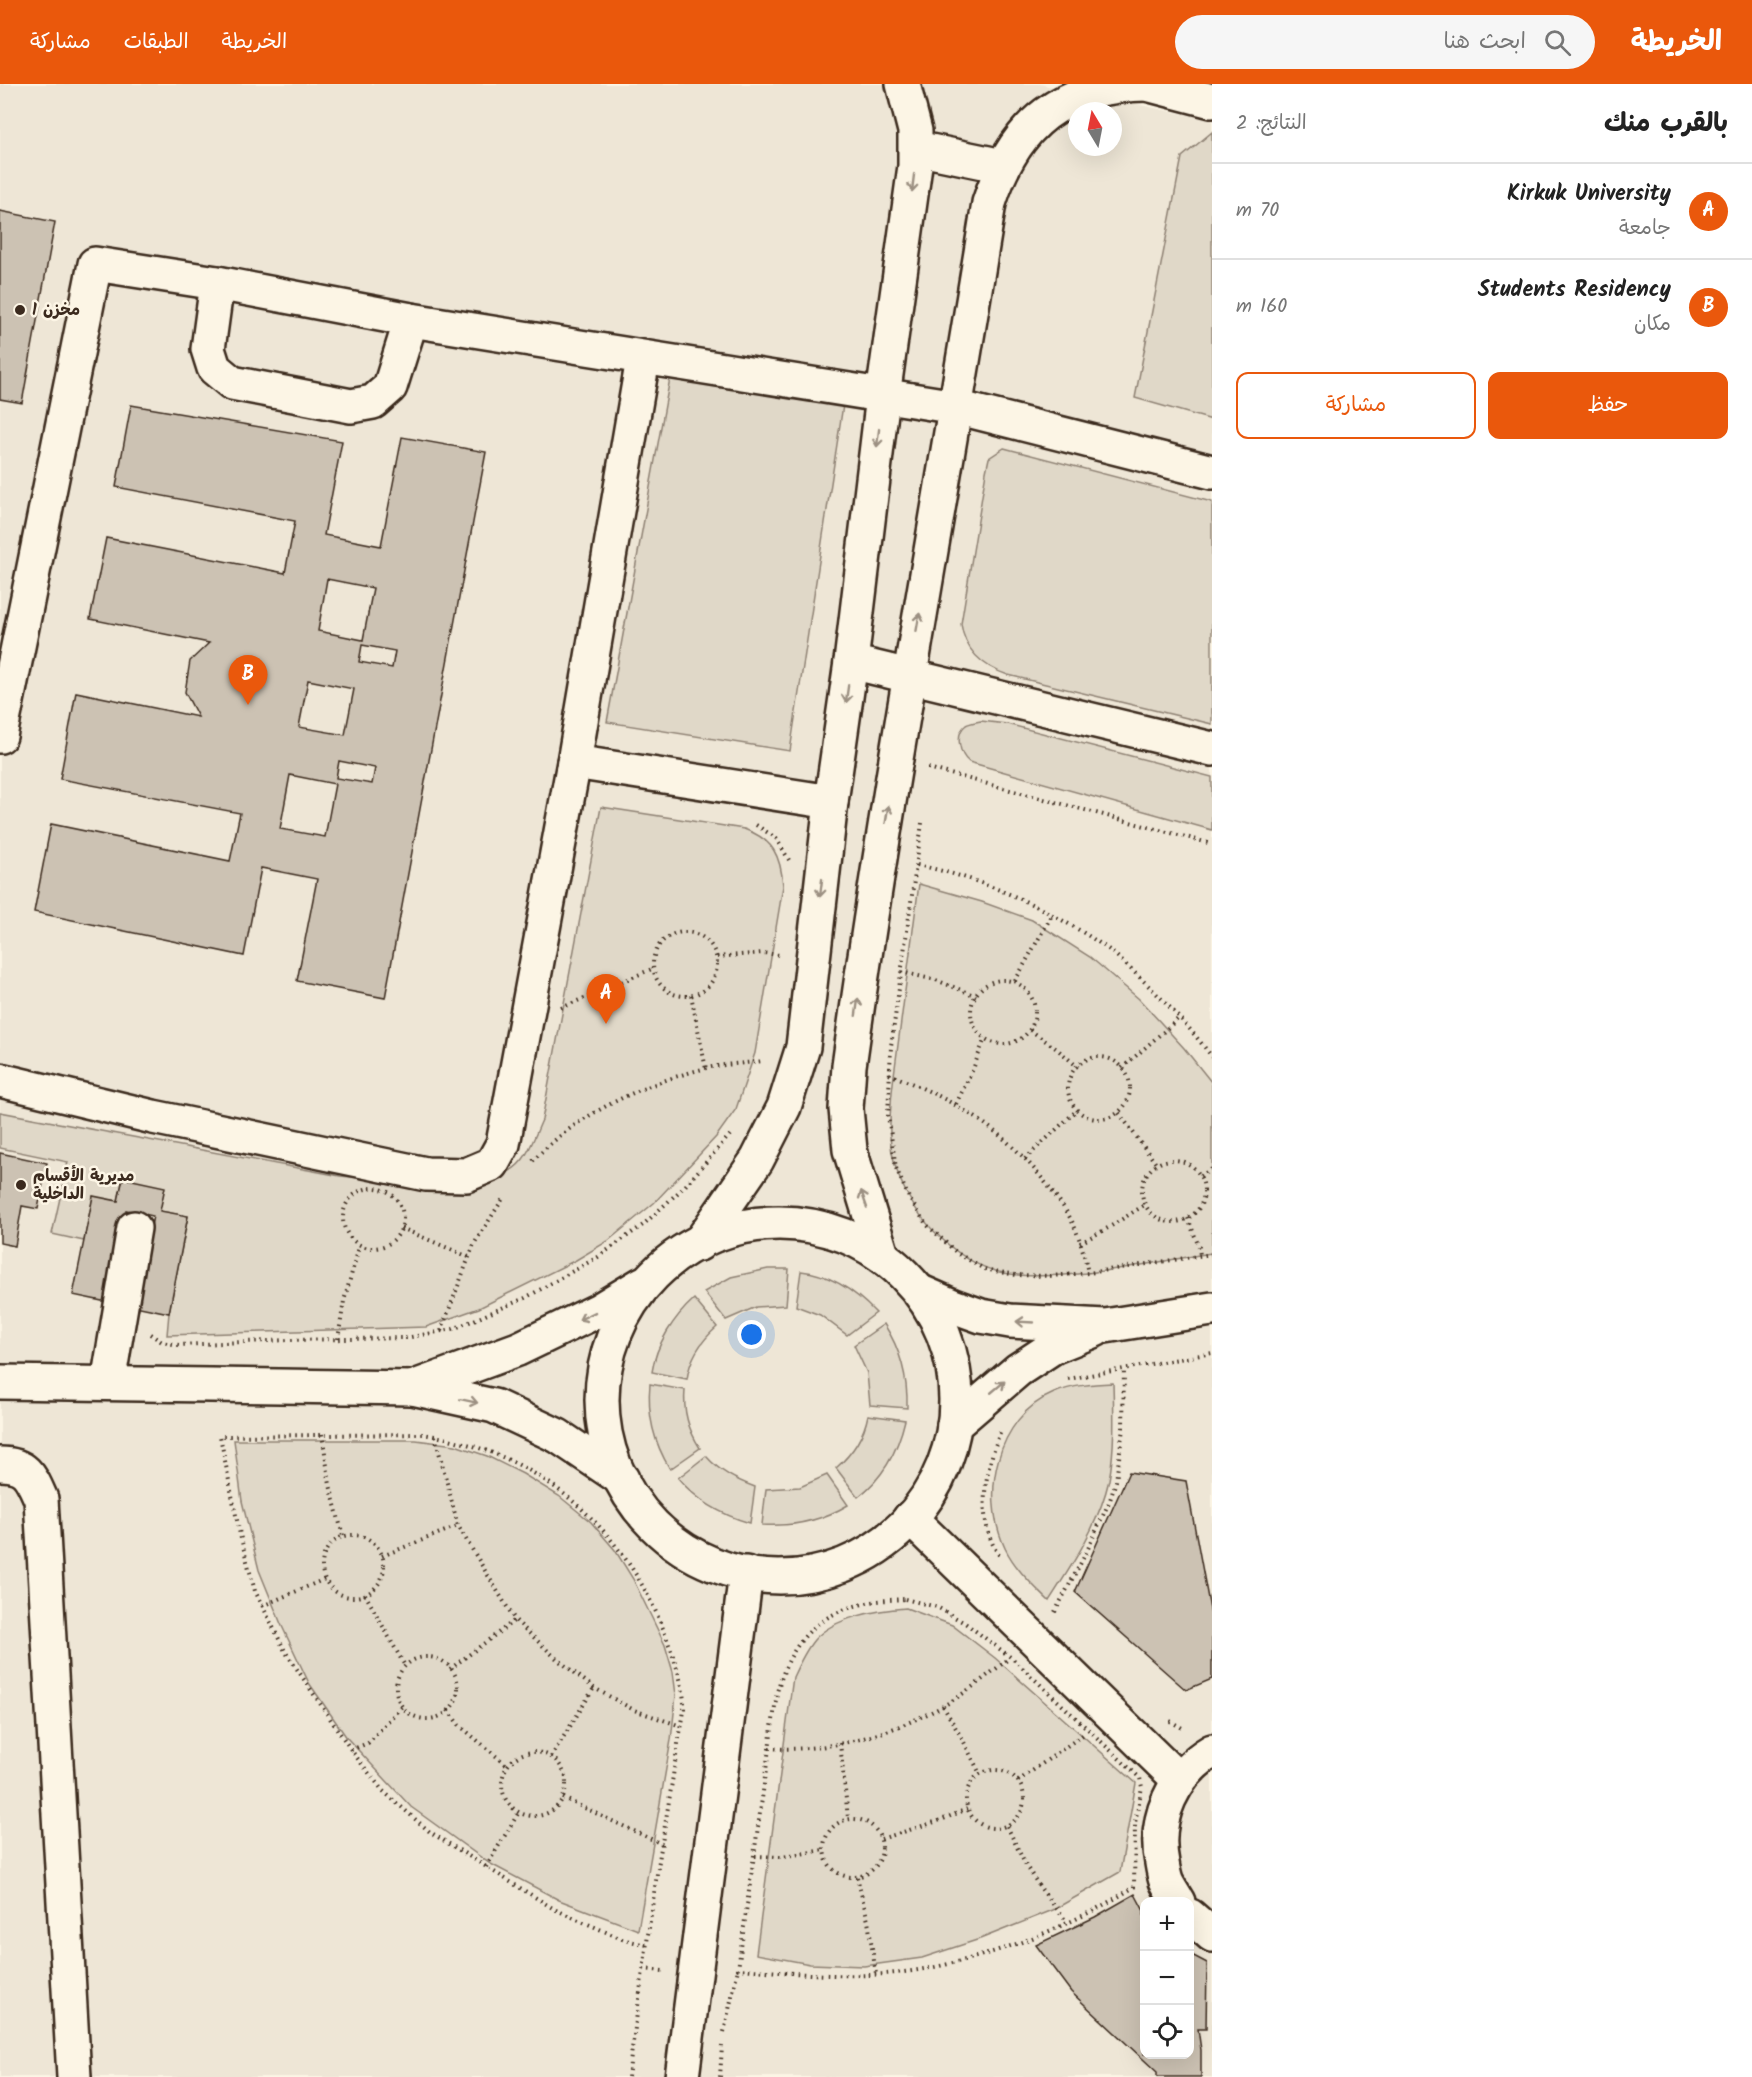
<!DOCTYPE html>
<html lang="ar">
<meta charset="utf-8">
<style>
:root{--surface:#fff;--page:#f6f6f6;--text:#222;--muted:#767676;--line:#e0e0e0;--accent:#ea580c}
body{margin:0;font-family:Kalam,"Playpen Sans Arabic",sans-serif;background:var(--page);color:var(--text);direction:rtl}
.controls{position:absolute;right:18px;bottom:18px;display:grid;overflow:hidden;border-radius:12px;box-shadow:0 6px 24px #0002}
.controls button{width:54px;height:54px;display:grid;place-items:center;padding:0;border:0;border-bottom:2px solid var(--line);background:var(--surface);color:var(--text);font:30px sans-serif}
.compass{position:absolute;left:1068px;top:18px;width:54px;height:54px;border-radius:50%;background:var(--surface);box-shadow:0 6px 24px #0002;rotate:350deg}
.you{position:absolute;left:752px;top:1251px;width:21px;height:21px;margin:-15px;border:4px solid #fff;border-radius:50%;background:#1a73e8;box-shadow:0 0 0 9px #1a73e833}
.badge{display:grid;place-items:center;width:39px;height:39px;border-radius:50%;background:var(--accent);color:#fff;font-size:20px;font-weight:700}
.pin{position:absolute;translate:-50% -50px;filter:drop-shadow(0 2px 3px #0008)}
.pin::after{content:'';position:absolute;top:32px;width:21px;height:18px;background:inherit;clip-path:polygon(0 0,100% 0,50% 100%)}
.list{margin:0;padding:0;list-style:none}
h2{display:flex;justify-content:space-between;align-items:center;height:78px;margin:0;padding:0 24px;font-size:26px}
h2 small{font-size:20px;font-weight:400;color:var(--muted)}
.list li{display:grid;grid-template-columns:39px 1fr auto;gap:18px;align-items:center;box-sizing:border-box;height:96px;padding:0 24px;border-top:2px solid var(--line)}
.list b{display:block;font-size:22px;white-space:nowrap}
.list p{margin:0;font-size:20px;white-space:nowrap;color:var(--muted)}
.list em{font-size:20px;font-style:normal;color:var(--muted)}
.actions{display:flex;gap:12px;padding:18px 24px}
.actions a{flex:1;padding:14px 0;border:2px solid var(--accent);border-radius:12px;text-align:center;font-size:21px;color:var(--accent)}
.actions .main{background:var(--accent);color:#fff}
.icon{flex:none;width:33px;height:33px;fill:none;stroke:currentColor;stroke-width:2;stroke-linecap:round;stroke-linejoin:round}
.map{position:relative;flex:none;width:1212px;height:1993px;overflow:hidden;direction:ltr}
header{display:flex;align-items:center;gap:36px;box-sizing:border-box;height:84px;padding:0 30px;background:var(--accent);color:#fff}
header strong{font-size:28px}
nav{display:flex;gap:33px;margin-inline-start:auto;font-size:21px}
.search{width:420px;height:54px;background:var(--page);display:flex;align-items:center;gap:15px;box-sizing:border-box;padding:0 21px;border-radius:33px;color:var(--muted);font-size:22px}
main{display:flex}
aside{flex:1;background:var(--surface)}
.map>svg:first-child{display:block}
.built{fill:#eee6d6;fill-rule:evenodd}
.green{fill:#e0d8c8;stroke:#8e8173;stroke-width:1.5}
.building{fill:#ccc2b3;stroke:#3b2a1e;stroke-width:1.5;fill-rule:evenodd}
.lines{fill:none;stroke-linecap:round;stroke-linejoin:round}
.minor-casing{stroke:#3b2a1e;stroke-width:38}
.path{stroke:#3b2a1e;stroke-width:4;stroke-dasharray:1.5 4.5;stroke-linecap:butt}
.minor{stroke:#fcf5e5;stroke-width:33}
.oneway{stroke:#9c9082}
.poi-dot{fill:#3b2a1e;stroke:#fcf5e5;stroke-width:2}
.labels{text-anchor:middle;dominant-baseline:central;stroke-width:5;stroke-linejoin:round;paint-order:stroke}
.poi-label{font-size:16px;font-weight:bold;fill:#3b2a1e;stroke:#fcf5e5;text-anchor:start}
</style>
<header>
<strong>الخريطة</strong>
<div class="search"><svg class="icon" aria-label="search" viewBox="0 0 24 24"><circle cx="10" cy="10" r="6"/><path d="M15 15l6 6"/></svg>ابحث هنا</div>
<nav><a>الخريطة</a><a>الطبقات</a><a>مشاركة</a></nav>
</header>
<main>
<aside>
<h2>بالقرب منك<small>النتائج: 2</small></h2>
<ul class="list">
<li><span class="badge">A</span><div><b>Kirkuk University</b><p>جامعة</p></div><em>70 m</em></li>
<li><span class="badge">B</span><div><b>Students Residency</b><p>مكان</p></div><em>160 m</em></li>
</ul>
<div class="actions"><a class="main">حفظ</a><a>مشاركة</a></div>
</aside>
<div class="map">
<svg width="1212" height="1993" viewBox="0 0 1212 1993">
<rect width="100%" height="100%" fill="#fcf5e5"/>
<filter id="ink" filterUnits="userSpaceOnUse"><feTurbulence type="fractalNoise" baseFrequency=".0167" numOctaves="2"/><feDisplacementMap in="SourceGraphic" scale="12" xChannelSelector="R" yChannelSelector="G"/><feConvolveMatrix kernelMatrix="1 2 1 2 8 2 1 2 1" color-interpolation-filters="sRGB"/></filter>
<g filter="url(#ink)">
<path class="built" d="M0 0H1039L1212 36V1993H0ZM1077 27H1113V63H1077ZM1144 1818H1190V1970H1144Z"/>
<g class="green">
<polygon points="1212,48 1212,336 1135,314 1182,73"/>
<polygon points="670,294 843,321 790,667 607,638"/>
<path d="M1004 364 1212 418V640L1008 591C984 583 965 567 961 540L986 388 989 374Z"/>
<path d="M981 637 1007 640 1212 693V746L969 678C960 671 954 650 966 641 970 639 977 638 981 637Z"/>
<path d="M601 723 744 745C773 755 781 772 783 802L755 969 736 1025 716 1053 654 1119 608 1157 576 1176 479 1224 426 1243 167 1251 169 1229 188 1132 160 1127 123 1094 118 1117 93 1113 84 1157 52 1150 68 1078 0 1064V1028L340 1092 387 1096 497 1093C527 1083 530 1062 542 1036Z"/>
<path d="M919 800 982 818 1032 836 1090 873 1139 915 1184 964 1212 999V1169C1152 1178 1079 1196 1018 1191 988 1189 964 1176 942 1155 914 1130 892 1091 890 1052 889 1019 895 986 899 953 906 902 912 851 919 800Z"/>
<polygon points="768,1185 789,1185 786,1221 756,1223 726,1236 704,1208 731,1193"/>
<path d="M801 1187C830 1190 856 1208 876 1229L847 1251 820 1231 796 1222Z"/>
<path d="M694 1215 717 1243C701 1257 690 1274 687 1295L652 1288C656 1260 674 1233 694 1215Z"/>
<path d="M884 1240C901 1266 908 1293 907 1324L870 1321 867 1289 854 1261Z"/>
<path d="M1113 1299C1114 1331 1115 1365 1109 1396 1099 1440 1073 1480 1049 1517 1033 1501 1015 1485 1005 1464 980 1411 996 1333 1054 1309 1073 1301 1093 1300 1113 1299Z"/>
<path d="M650 1300 685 1306C683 1327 689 1347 700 1364L670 1385C654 1359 647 1330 650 1300Z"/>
<path d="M868 1331 905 1336C898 1366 883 1394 858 1413L836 1384C852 1370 864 1352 868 1331Z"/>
<polygon points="234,1356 416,1356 455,1361 487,1372 523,1390 559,1412 591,1438 615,1466 633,1495 665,1561 673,1588 676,1611 671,1656 638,1846 559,1816 489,1779 411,1723 347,1654 309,1599 281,1540 259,1486 242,1417"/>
<path d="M706 1372C720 1388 736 1396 755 1403L750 1439C722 1431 697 1417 678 1394Z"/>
<path d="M827 1391 848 1421C821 1437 793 1443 762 1441L766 1405 800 1403Z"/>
<path d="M906 1524 952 1541 995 1574 1136 1699 1120 1788 1053 1826 980 1855 922 1874 864 1882 810 1880 756 1870 793 1593C799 1580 805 1567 814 1556 834 1533 878 1526 906 1524Z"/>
</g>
<g class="building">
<polygon points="0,127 55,138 22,319 0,315"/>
<path d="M131 321 342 357 324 451 381 462 402 353 486 368 385 914 297 897 317 795 261 784 244 872 34 828 51 740 230 777 240 729 60 695 76 608 198 633 185 608 190 577 209 559 90 535 106 454 285 489 295 437 116 403ZM327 495 373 504 363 556 318 547ZM362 561 395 567 392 584 359 578ZM308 596 354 605 345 651 299 643ZM339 677 375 684 372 700 336 694ZM290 691 335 700 325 753 280 745Z"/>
<polygon points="0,1069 47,1079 38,1125 22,1122 15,1162 0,1159"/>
<polygon points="123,1094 165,1103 160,1127 188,1132 169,1229 135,1222 153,1132 126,1126 107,1218 73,1211 93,1112 118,1117"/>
<polygon points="1129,1388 1186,1397 1212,1536 1212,1595 1186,1606 1075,1508"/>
<polygon points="1135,1810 1144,1827 1144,1970 1190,1970 1190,1870 1207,1879 1206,1945 1198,1945 1201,1966 1201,1993 1157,1993 1157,1988 1071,1908 1036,1861 1095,1833"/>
</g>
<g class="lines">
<defs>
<g id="minor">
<polyline points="1147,0 1212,17"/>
<polyline points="916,64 1003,82"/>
<polyline points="217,199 208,265 214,284 232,299 351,322 373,318 390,303 411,236"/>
<polyline points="851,578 1212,665"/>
<polyline points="0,652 95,180 217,199 411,236 956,323 1212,388"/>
<polyline points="574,678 831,718"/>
<polyline points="0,996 153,1033 426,1090 466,1091 492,1080 503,1060 574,678 643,275"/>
<circle cx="779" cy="1316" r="177"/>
<polyline points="699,1160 757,1076 784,1023 803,963 831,718 851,578 883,312 915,82 915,47 903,0"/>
<path d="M882 1171 850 1066 846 1025 849 982C889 694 943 407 989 119 1014 39 1063 1 1147 0"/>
<polyline points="921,1208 953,1222 981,1232 1010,1237 1105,1242 1212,1225"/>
<polyline points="0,1298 412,1304 494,1322 558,1352 622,1395"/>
<polyline points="108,1299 134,1144"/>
<polyline points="412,1304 518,1265 599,1226 642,1200"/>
<polyline points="954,1341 1018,1286 1053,1263 1095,1246"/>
<path d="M0 1380C27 1380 31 1393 41 1415L74 1993"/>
<polyline points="910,1434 1179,1696"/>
<path d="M1178 1818C1174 1811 1169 1804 1166 1797 1164 1791 1163 1785 1162 1779 1153 1735 1173 1690 1212 1667"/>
<polyline points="1190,1832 1212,1851"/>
<polyline points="682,1993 746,1489"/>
</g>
</defs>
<use href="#minor" class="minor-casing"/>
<g class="path">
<polyline points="928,684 1212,760"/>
<polyline points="922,739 891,962 888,1032 896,1084 909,1114 926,1140 957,1169 984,1185 1016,1191 1050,1192 1088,1189 1212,1170"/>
<polyline points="756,741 776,754 789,776"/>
<path d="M917 781C985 795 1051 825 1108 865 1117 872 1126 881 1135 889 1163 915 1189 942 1212 973"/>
<circle cx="685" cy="880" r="32"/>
<polyline points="717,873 763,869 780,871"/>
<polyline points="901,888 936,896 976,912"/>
<circle cx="1003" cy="928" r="32"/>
<polyline points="1015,897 1052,831"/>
<polyline points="691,911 706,985"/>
<polyline points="561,924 654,884"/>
<polyline points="1030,946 1057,965 1078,983"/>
<circle cx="1099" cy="1004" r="31"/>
<polyline points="1122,984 1179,934"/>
<path d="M889 990C953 1015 1006 1046 1048 1102 1059 1116 1071 1132 1077 1149 1082 1161 1085 1175 1088 1189"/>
<polyline points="956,1020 973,985 985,954"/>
<polyline points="1119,1029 1157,1081"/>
<polyline points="1025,1075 1077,1026"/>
<circle cx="1173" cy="1107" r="31"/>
<path d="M533 1077C574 1032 641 1001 699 986 719 980 742 980 763 977"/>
<polyline points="1200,1092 1212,1085"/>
<circle cx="373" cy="1134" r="30"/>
<polyline points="1188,1134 1199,1163 1200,1172"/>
<polyline points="401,1144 469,1173"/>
<polyline points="1080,1159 1108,1144 1146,1120"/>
<polyline points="441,1247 474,1160 504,1113"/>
<polyline points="150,1250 162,1258 179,1261 288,1256 406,1254 453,1245 525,1214 598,1173 643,1141 685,1102 730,1051"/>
<polyline points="338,1255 344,1217 359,1163"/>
<polyline points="1068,1295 1212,1269"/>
<polyline points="322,1350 330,1401 343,1452"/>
<polyline points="435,1352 458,1442 515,1536 557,1575 594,1604 634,1626 681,1642"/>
<circle cx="353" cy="1482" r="31"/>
<path d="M999 1471C974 1435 986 1383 1001 1346"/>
<polyline points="382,1472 458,1442"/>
<polyline points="365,1510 405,1582"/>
<path d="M905 1515 937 1523 965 1539 1013 1575 1140 1694 1142 1703 1135 1739 1134 1803C1065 1847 966 1884 885 1890 836 1894 786 1888 738 1885L777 1608C790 1561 814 1531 863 1520 877 1516 891 1516 905 1515Z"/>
<polyline points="262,1522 325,1495"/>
<polyline points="1055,1528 1086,1469 1110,1416 1116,1397 1123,1344 1124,1285"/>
<circle cx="427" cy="1604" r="31"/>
<polyline points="450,1585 515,1536"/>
<polyline points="943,1622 964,1658 980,1690"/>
<polyline points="448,1626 459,1641 508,1682"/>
<polyline points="1170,1637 1184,1645"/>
<polyline points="840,1659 848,1734"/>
<path d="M769 1664C828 1669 891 1650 943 1622 966 1609 987 1592 1007 1576"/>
<polyline points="351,1666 368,1659 402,1622"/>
<circle cx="534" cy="1700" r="32"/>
<polyline points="551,1673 594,1604"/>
<circle cx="995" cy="1715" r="29"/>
<polyline points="1018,1697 1084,1650"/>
<polyline points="563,1714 662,1760"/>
<circle cx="853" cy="1764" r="29"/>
<polyline points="1007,1742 1026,1782 1042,1806 1067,1838"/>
<polyline points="881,1755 941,1736 967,1725"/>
<polyline points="755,1772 781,1773 824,1766"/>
<polyline points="486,1783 519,1728"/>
<polyline points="857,1793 868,1837 876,1890"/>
<polyline points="643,1885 663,1887"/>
<polyline points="724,1948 738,1885"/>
<path d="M628 1993C639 1917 649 1840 661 1764 667 1731 672 1698 677 1666 679 1652 683 1638 684 1625 685 1603 674 1575 667 1555 627 1445 540 1368 423 1350L220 1352 240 1451 255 1507 285 1567 351 1666 383 1707 430 1748 554 1825 622 1855 646 1861"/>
<polyline points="720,1993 722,1962"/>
</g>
<use href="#minor" class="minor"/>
</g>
<defs><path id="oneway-shaft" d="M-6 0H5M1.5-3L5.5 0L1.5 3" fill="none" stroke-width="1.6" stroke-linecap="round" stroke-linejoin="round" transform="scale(1.5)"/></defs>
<g class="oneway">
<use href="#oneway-shaft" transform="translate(913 99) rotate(97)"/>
<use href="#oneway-shaft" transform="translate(878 354) rotate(97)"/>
<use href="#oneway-shaft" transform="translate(918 538) rotate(-80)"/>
<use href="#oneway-shaft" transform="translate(847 610) rotate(98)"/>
<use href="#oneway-shaft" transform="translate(887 730) rotate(-81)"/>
<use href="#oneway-shaft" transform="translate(821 804) rotate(97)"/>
<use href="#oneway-shaft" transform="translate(857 923) rotate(-82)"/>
<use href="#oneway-shaft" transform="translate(864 1115) rotate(-109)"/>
<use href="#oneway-shaft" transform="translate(587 1232) rotate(154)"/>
<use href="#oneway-shaft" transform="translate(1025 1238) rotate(-177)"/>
<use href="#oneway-shaft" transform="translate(998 1303) rotate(-40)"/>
<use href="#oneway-shaft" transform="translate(469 1317) rotate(12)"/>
</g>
</g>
<g class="poi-dot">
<circle cx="20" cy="226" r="6"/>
<circle cx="21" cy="1101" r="6"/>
</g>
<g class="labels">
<g class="poi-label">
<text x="32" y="226">مخزن 1</text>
<text x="33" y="1092">مديرية الأقسام<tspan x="33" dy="18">الداخلية</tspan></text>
</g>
</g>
</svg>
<div class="controls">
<button>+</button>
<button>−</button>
<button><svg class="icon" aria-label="locate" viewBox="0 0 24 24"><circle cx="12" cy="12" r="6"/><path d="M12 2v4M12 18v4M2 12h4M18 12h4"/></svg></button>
</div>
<svg class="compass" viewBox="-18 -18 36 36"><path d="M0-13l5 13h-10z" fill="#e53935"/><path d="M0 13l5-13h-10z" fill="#767676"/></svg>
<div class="you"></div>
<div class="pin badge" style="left:606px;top:940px">A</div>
<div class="pin badge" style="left:248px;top:621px">B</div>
</div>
</main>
